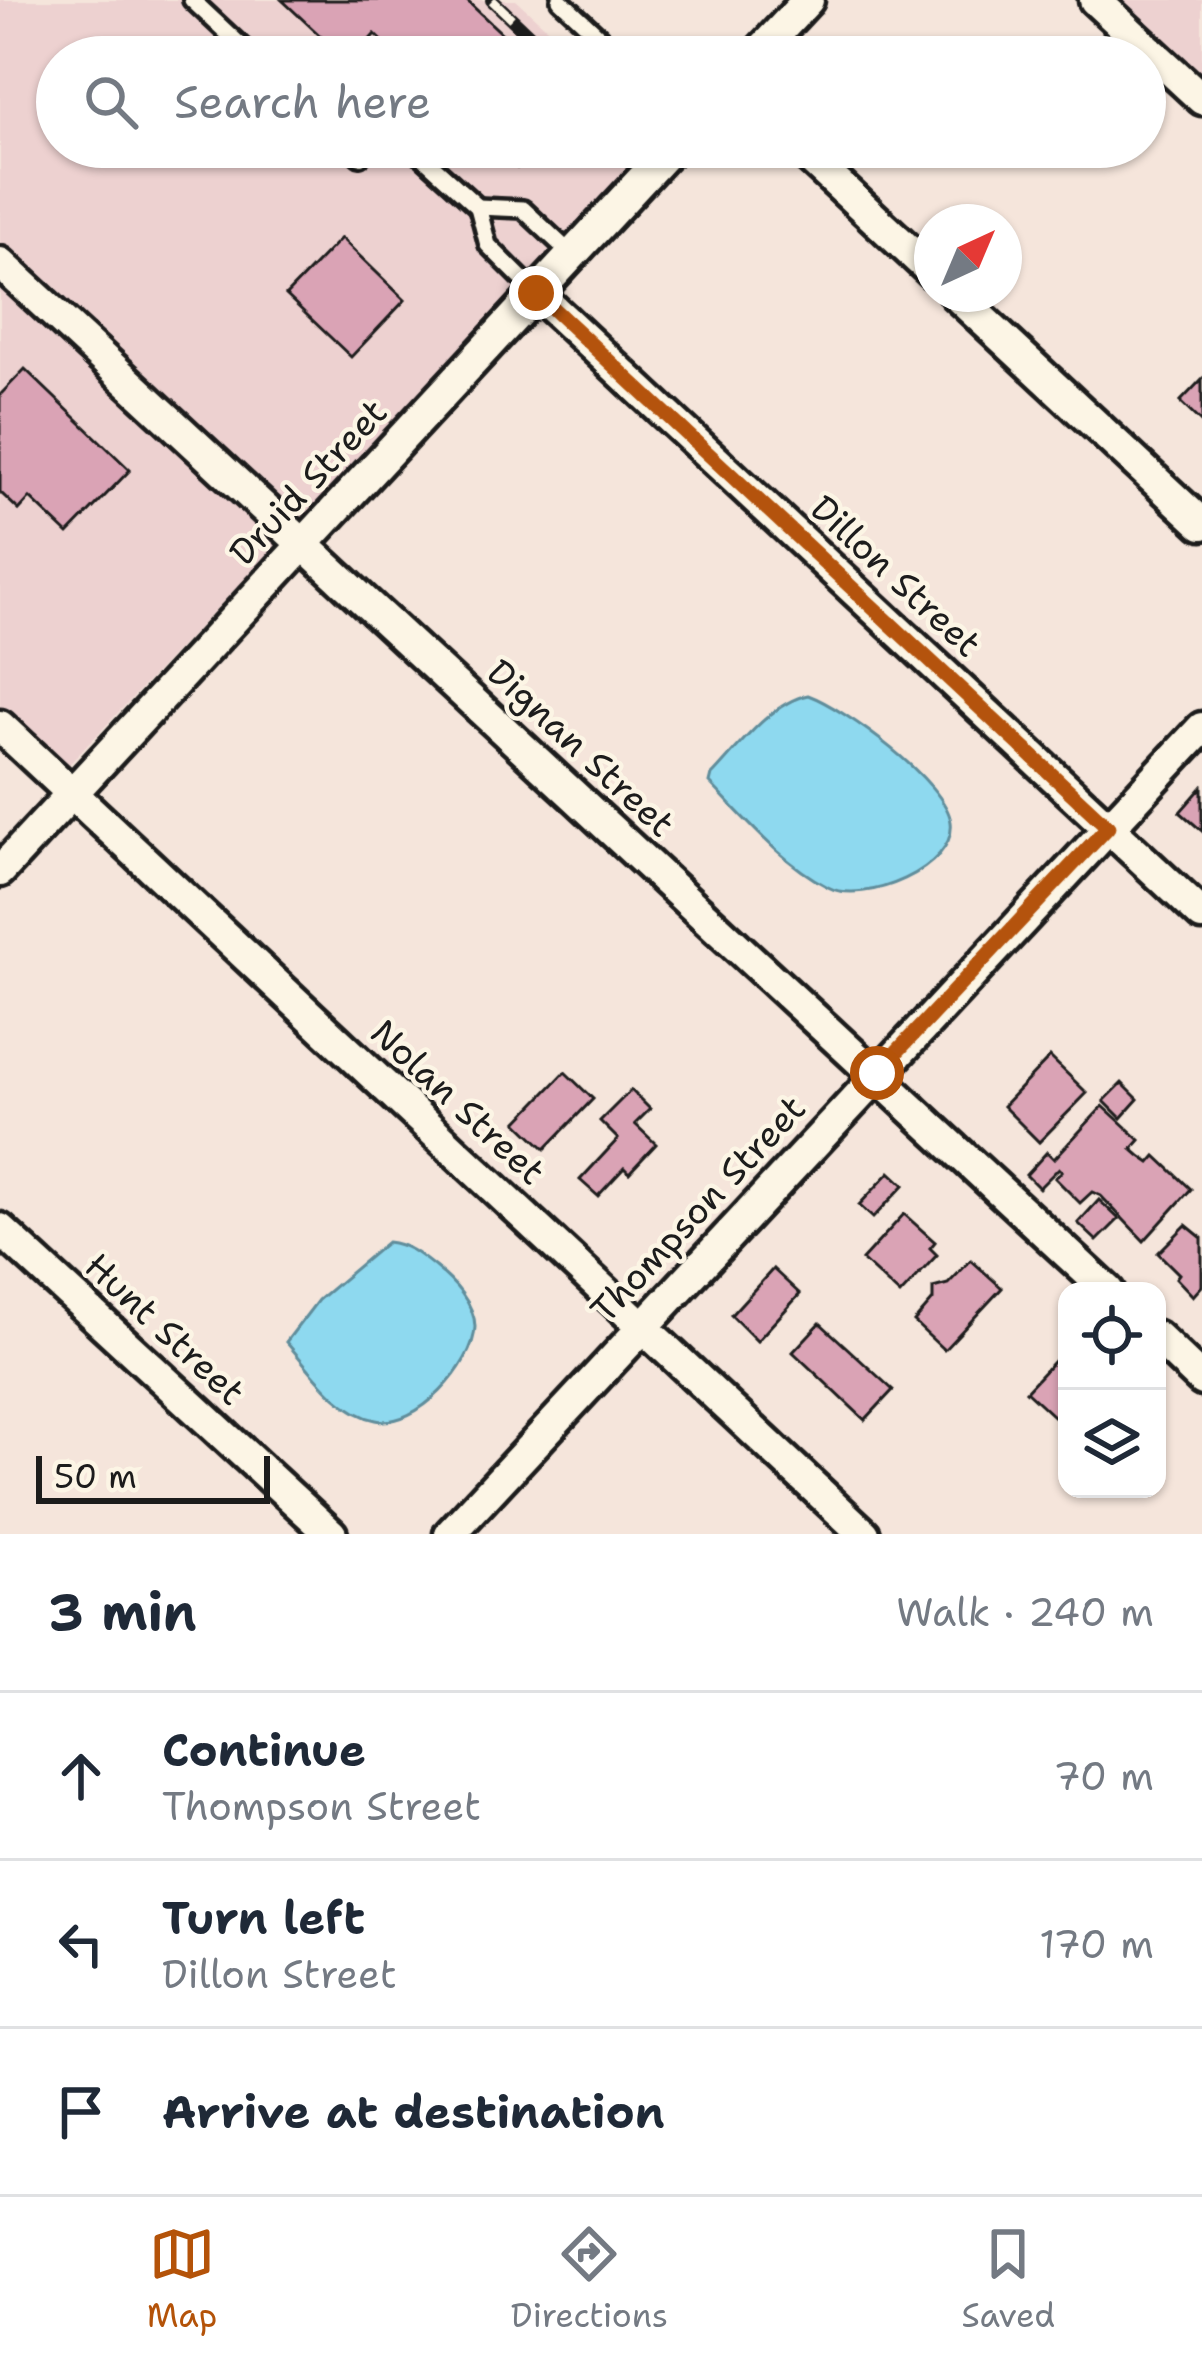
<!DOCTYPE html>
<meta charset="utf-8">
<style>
:root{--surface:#fff;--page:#f2f2f3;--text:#1f2937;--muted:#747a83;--line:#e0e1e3;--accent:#b45309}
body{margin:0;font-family:"Shantell Sans",sans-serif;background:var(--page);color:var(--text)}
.controls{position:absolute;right:36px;bottom:36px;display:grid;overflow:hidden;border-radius:24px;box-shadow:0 3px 9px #0004}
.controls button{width:108px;height:108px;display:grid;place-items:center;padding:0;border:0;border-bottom:3px solid var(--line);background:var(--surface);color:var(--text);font:60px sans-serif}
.compass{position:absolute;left:914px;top:204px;width:108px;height:108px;border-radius:50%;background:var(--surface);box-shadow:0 3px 9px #0004;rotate:44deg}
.scale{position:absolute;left:36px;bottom:30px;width:234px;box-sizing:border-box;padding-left:12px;border:6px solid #1c1c1c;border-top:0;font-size:33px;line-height:42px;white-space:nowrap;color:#1c1c1c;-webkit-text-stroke:9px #fcf5e5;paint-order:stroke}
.stop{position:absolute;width:36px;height:36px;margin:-27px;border:9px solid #b45309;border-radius:50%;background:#fff}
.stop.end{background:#b45309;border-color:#fff;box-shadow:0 3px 12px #0008}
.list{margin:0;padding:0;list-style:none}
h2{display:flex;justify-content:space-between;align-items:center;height:156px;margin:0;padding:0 48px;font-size:51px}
h2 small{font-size:39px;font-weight:400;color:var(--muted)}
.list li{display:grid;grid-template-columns:78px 1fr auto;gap:36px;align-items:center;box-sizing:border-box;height:168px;padding:0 48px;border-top:3px solid var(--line)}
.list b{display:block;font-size:45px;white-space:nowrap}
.list p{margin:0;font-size:39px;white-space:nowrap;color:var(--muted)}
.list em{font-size:39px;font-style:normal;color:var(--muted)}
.icon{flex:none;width:66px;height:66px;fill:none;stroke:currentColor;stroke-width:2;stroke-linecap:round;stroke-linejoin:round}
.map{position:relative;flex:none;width:1202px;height:1534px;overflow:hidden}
.search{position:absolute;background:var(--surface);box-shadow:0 3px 9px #0004;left:36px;right:36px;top:36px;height:132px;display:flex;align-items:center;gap:30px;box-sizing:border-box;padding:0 42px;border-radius:66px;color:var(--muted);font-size:45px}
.sheet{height:660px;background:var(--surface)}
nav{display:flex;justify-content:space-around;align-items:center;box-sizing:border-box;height:168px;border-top:3px solid var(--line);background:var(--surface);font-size:33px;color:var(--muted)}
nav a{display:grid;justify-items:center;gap:6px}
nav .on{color:var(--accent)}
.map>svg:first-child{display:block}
.built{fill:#edd1d0}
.water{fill:#8ed9ef;stroke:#608d9b;stroke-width:3}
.building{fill:#daa3b5;stroke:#1c1c1c;stroke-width:3}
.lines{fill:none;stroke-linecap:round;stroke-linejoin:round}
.lane-casing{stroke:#1c1c1c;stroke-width:24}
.street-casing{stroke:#1c1c1c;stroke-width:39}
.lane{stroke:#fcf5e5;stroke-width:15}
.street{stroke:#fcf5e5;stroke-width:30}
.rail-casing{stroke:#1c1c1c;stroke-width:14}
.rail{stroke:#fcf5e5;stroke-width:9;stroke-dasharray:27;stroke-linecap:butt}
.route{stroke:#b45309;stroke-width:15}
.labels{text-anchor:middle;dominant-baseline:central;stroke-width:9;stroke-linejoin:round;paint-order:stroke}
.street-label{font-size:36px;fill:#1c1c1c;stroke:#fcf5e5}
</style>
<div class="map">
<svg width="1202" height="1534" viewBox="0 0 1202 1534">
<rect width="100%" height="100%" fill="#f5e5db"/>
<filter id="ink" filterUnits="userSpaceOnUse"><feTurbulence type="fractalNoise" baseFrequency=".00833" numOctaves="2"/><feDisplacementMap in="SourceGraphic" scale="24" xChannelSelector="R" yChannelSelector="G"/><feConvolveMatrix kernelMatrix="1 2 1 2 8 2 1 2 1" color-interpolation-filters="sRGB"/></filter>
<g filter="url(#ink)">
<g class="built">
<polygon points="0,0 516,0 579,57 57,57 57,147 653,147 63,771 0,711"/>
<polygon points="1106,0 1202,0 1202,90"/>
</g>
<g class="water">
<path d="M808 695C844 708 946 782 951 822 957 868 863 906 828 887 782 863 746 820 710 783L712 775C738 748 770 703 808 695Z"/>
<path d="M387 1242C407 1244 420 1255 435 1267 453 1281 475 1304 475 1327 474 1365 417 1429 376 1420 338 1412 311 1370 286 1342L318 1300Z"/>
</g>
<g class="building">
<polygon points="282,0 466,0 527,57 399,57 375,34 354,57 343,57"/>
<polygon points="495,147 537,147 517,168"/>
<polygon points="341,238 405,300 351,357 286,295"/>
<polygon points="25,369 130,470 68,534 30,498 19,510 0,492 0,395"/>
<polygon points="1202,379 1202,423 1180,402"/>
<polygon points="1202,787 1202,831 1180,812"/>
<polygon points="1050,1057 1087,1093 1039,1142 1003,1106"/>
<polygon points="565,1072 593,1099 545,1149 517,1122"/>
<polygon points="1122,1083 1138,1099 1121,1118 1104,1101"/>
<polygon points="631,1090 650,1109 635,1124 656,1144 629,1173 624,1168 598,1196 580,1180 618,1139 600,1121"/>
<polygon points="1103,1106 1140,1140 1132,1149 1140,1156 1150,1163 1156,1156 1191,1189 1144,1241 1101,1196 1092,1192 1080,1203 1055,1178 1062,1171 1059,1168 1039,1188 1026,1175 1047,1152 1054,1159"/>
<polygon points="890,1172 904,1185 873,1218 859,1205"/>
<polygon points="1099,1200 1119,1219 1097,1241 1078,1223"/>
<polygon points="904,1214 935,1242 930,1248 937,1255 900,1295 862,1260"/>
<polygon points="1186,1225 1202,1238 1202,1286 1193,1296 1176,1278 1179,1274 1158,1253"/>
<polygon points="971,1260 1002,1288 944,1350 914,1322 933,1300 933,1288 948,1284"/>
<polygon points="773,1269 800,1294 757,1341 731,1315"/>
<polygon points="820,1323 893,1390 865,1420 793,1352"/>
<polygon points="1066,1348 1067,1422 1064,1426 1026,1391"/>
</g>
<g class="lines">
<defs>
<g id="lane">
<polyline points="192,0 253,57"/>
<polyline points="560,0 621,57"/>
<polyline points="349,147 360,157 369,147"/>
<polyline points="412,147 478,207"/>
<polyline points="536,293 488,245 478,207 523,209 572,255"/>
</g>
<g id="street">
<polyline points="1095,0 1202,99"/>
<polyline points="755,57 808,0"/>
<polyline points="798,147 932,272"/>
<polyline points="0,263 1108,1291"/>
<polyline points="536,293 1202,915"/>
<polyline points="955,294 1202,524"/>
<polyline points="0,726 864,1534"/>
<polyline points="0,871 672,147"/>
<polyline points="0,1229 331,1534"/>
<polyline points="1157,1337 1202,1380"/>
<polyline points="450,1534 1202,728"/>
</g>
</defs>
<use href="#lane" class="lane-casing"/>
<use href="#street" class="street-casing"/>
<use href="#lane" class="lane"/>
<use href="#street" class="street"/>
<defs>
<polyline id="rail" points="492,0 552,57"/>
</defs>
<use href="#rail" class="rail-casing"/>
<use href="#rail" class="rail"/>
</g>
</g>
<g class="lines" filter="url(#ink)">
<polyline class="route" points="536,293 1108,827 877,1073"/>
</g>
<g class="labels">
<g class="street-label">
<text transform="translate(308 482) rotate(-47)">Druid Street</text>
<text transform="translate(896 576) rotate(43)">Dillon Street</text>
<text transform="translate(581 748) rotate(43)">Dignan Street</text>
<text transform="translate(458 1102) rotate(43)">Nolan Street</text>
<text transform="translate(698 1209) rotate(-47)">Thompson Street</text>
<text transform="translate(165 1329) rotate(43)">Hunt Street</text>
</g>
</g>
</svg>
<div class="controls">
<button><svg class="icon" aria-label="locate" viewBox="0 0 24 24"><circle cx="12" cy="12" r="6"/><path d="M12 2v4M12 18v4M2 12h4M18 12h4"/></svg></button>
<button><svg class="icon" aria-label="layers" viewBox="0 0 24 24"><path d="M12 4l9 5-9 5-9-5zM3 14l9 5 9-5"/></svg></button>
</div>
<svg class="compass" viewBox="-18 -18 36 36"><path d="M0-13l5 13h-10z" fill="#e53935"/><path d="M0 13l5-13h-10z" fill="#747a83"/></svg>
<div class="scale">50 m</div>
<div class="stop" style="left:877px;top:1073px"></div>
<div class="stop end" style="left:536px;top:293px"></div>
<div class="search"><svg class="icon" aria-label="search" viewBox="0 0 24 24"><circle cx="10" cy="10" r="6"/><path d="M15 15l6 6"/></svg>Search here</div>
</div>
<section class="sheet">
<h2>3 min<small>Walk · 240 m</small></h2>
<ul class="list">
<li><svg class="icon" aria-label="ahead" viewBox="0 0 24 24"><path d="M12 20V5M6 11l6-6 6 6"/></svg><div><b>Continue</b><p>Thompson Street</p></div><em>70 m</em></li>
<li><svg class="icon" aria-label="left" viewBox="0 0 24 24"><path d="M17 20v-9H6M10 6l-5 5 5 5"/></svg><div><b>Turn left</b><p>Dillon Street</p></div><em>170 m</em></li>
<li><svg class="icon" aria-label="arrive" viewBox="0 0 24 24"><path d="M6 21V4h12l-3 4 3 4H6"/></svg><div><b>Arrive at destination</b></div></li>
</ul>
</section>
<nav>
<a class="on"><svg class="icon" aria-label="map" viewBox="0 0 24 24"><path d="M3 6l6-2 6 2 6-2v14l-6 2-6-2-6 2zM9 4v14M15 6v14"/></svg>Map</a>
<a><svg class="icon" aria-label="directions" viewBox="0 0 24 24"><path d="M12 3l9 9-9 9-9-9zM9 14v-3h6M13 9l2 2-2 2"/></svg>Directions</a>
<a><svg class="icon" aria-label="saved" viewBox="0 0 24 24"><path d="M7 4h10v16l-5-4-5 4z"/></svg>Saved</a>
</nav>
